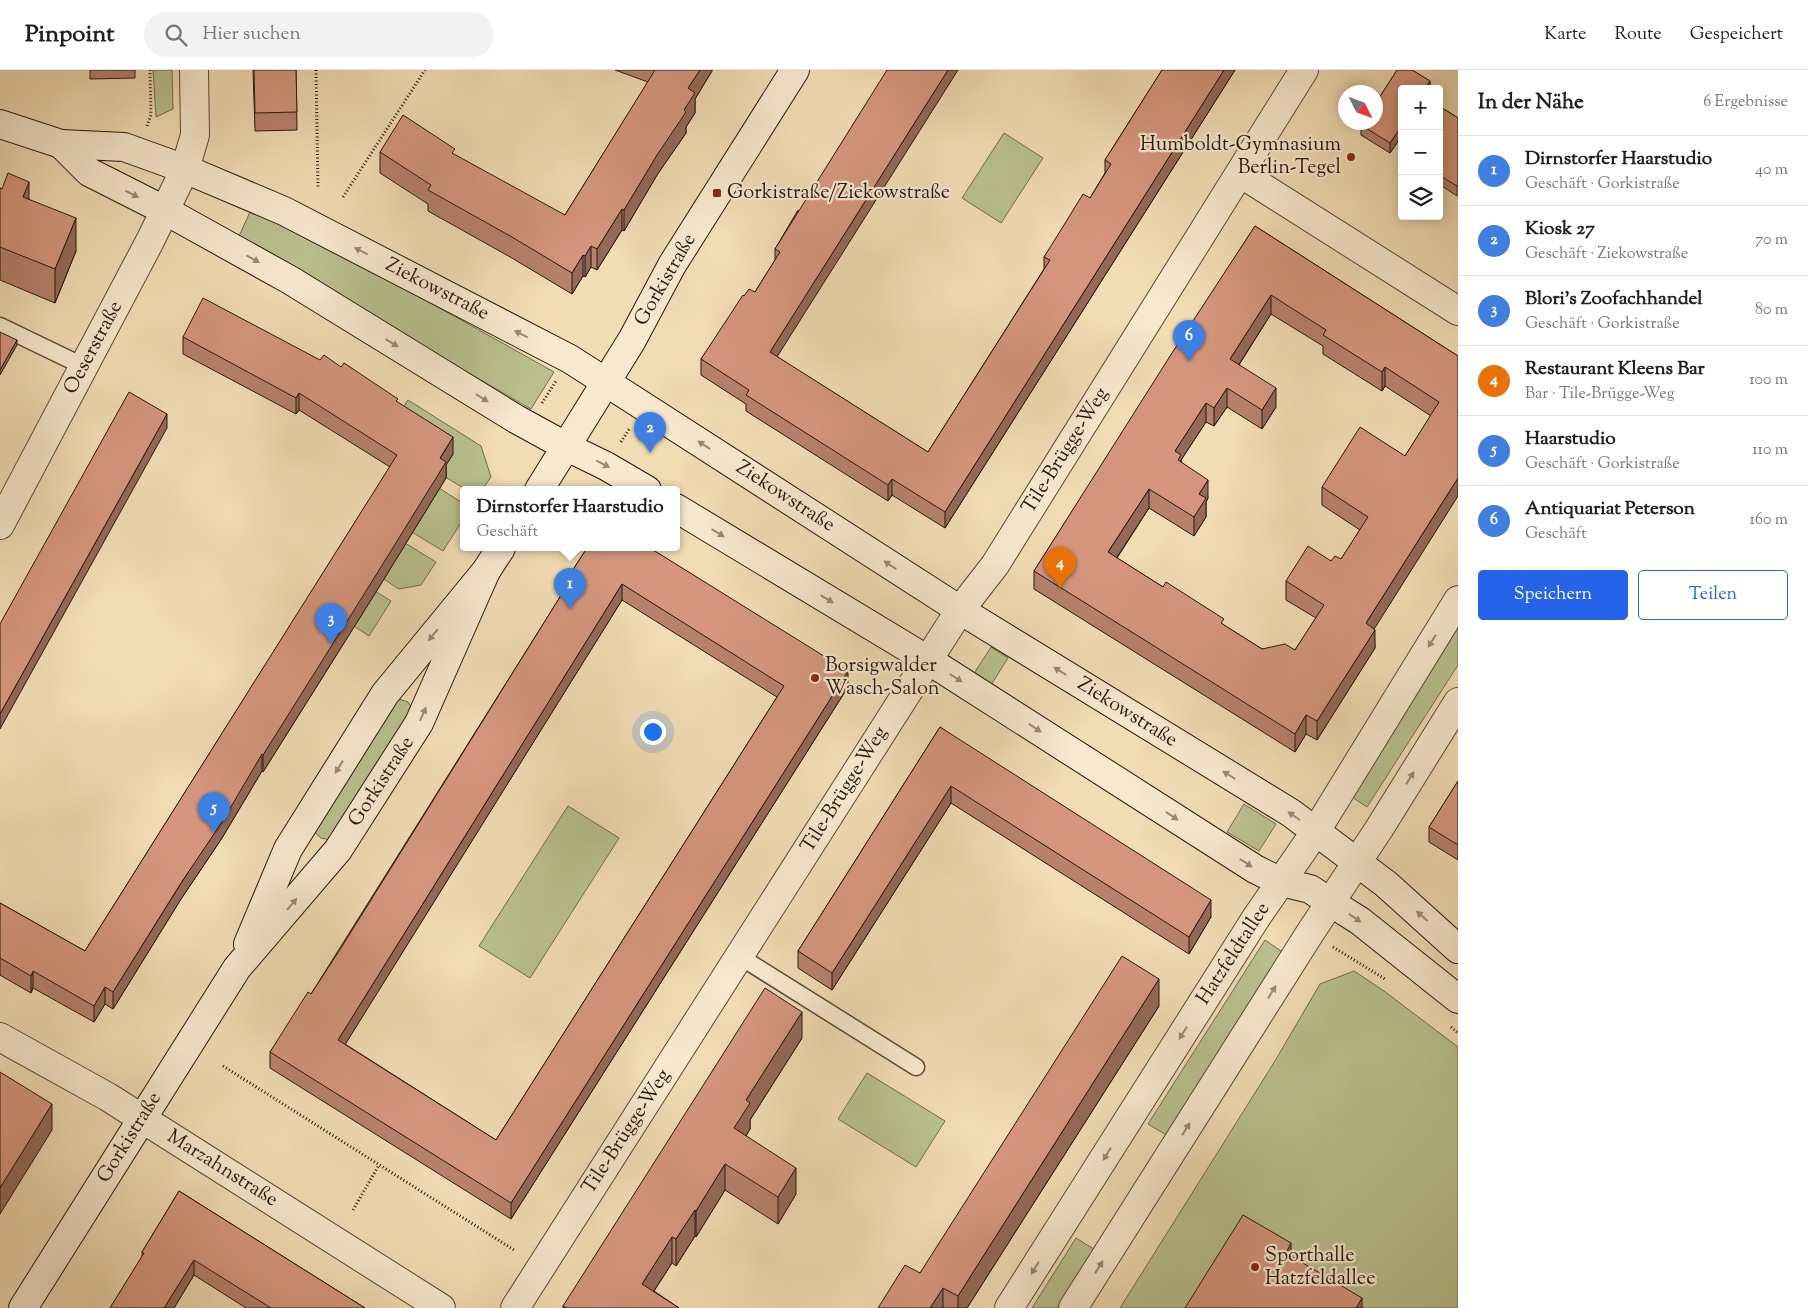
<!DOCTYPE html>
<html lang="de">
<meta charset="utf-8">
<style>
:root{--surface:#fff;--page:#f2f2f2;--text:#202124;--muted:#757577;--line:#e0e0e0;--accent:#2563eb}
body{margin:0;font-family:"Sorts Mill Goudy",serif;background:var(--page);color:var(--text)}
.controls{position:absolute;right:15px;top:15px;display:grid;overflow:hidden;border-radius:5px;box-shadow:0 2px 12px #0003}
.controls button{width:45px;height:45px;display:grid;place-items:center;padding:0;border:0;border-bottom:1px solid var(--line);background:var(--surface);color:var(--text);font:25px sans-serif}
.compass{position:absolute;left:1338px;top:15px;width:45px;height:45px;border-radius:50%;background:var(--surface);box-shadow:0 2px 12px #0003;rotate:132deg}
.you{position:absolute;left:652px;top:661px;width:18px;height:18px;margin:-12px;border:4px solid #fff;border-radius:50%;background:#1a73e8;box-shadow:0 0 0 8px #1a73e833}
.badge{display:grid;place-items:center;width:32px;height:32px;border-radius:50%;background:var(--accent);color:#fff;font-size:16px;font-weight:700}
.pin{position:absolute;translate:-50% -41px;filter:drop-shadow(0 1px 2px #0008)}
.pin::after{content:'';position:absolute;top:26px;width:18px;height:15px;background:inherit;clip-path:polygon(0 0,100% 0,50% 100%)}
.popup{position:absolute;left:460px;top:416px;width:220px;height:65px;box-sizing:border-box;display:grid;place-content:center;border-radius:5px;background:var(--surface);filter:drop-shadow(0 1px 4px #0005);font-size:16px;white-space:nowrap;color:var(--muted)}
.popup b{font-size:19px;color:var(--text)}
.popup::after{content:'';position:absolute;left:50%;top:100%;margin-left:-10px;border:10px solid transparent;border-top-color:var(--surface)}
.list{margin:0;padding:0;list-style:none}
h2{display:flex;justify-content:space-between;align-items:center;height:65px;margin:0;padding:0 20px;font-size:21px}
h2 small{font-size:16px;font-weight:400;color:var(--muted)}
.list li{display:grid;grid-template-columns:32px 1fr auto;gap:15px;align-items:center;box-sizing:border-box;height:70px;padding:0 20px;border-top:1px solid var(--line)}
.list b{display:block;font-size:19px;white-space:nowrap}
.list p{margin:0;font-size:16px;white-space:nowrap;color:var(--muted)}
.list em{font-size:16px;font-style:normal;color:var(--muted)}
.actions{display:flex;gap:10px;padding:15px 20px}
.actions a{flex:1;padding:11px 0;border:1px solid var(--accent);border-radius:5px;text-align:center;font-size:18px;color:var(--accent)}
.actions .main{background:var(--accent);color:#fff}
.icon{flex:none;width:28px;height:28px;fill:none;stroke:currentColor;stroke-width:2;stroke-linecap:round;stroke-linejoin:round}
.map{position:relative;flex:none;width:1458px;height:1238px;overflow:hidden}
header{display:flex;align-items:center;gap:30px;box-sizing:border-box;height:70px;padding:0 25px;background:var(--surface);border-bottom:1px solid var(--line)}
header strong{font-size:24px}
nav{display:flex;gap:28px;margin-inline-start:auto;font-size:18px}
.search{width:350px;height:45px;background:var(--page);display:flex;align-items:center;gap:12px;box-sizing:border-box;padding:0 18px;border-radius:28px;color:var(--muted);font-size:19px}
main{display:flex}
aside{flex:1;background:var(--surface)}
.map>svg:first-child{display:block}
.green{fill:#b9c08e;stroke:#6e6c4f}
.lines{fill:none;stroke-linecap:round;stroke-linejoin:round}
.lane-casing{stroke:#584939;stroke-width:19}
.street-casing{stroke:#584939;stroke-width:30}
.secondary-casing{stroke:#241810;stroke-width:30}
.path{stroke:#241810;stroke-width:3;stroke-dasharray:1 2.5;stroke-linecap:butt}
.lane{stroke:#f7e8ce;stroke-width:16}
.street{stroke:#f7e8ce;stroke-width:28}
.secondary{stroke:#f7e8ce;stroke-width:28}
.wall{fill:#b7816c;stroke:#241810;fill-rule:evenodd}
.shaded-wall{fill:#956958;stroke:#241810}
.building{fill:#d5967d;stroke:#241810;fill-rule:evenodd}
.oneway{fill:#988a78}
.poi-dot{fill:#8f2418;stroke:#f7e8ce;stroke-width:2}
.labels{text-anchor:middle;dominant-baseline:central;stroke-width:4.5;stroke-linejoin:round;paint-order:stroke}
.poi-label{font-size:20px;fill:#241810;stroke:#f7e8ce;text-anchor:start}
.street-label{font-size:20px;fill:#241810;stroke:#f7e8ce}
</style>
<header>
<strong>Pinpoint</strong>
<div class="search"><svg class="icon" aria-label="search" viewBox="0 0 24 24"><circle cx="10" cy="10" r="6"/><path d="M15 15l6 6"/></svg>Hier suchen</div>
<nav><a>Karte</a><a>Route</a><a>Gespeichert</a></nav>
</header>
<main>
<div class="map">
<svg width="1458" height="1238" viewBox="0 0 1458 1238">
<rect width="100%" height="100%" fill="#f2dcb4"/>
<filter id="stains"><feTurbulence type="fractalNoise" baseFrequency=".004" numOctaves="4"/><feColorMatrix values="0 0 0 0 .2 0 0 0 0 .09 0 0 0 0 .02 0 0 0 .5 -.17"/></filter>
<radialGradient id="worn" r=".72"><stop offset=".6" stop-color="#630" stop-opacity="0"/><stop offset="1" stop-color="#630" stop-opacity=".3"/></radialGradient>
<g class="green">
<polygon points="153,0 172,0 173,39 156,47"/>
<polygon points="1004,63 1043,88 1001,153 962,128"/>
<polygon points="251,140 368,198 554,302 531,339 389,257 239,166"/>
<polygon points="408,330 481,376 491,407 482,420 467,420 440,404 396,348"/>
<polygon points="439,418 464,434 464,448 443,481 412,462"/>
<polygon points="405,473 436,492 421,515 399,519 382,508"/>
<polygon points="375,521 391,531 369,566 354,556"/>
<polygon points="1458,554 1458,595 1367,737 1349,725"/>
<polygon points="991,577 1008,588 991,615 973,605"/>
<polygon points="399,629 408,632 412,638 330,770 321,768 314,762 386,633"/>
<polygon points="1244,734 1276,754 1259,781 1227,762"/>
<polygon points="568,736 619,768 530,908 479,876"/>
<polygon points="1265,870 1284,883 1168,1066 1148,1054"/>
<polygon points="1354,901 1384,921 1458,977 1458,1238 1120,1238 1275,991 1320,914"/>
<polygon points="867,1003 945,1051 916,1097 838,1049"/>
<polygon points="1076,1168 1097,1181 1060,1238 1032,1238"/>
</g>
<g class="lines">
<defs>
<g id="lane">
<polyline points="0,256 85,297"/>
<polyline points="739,886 916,997"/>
</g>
<g id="street">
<polyline points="1240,103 1458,241"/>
<polyline points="0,455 150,171 185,99 195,65 194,0"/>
<polyline points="0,967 108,1027 441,1238"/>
<polyline points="515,1238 928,590 960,540 995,495 1304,0"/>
<polyline points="1009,1238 1256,848 1316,761 1458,530"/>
<polyline points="1073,1238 1310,863 1379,759 1458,632"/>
</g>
<g id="secondary">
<polyline points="0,54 61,74 124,77 185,99 284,141 570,289 960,540 1291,743 1386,814 1458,879"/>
<polyline points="61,74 89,102 166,141 290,210 516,349 567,377 606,396 647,420"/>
<polyline points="539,420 632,270 672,195 795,0"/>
<polyline points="676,438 928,590 1255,799 1281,812 1310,819 1330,832 1360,851 1458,929"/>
<polyline points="248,874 288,779 385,624 486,501 501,478"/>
<polyline points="23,1238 237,898 338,780 419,653 486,501"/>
</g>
</defs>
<use href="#lane" class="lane-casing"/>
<use href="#street" class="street-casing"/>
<use href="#secondary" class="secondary-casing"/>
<g class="path">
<polyline points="316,0 318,117"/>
<polyline points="147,56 151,45 150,0"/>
<polyline points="343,127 425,0"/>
<polyline points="542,333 556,311"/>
<polyline points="621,372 630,358"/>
<polyline points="1333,877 1385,909"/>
<polyline points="1451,957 1458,963"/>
<polyline points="223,996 514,1180"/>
<polyline points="353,1140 379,1095"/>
</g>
<use href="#lane" class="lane"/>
<use href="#street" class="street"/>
<use href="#secondary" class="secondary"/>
</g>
<g class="wall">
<polygon points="90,0 135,0 135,8 90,9"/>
<polygon points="253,0 296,0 297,60 255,61"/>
<polygon points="615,0 712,0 712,1 695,29 695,43 686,57 686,63 657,105 624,161 622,160 597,200 591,197 585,207 583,206 572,224 512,188 428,141 428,134 380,103 380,82 565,145 648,12"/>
<polygon points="1162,0 1235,0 945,458 892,425 888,431 746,341 746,334 701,305 701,289 744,226 755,222 775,190 775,179 798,140 777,287 928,382 1044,199 1044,187 1090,128 1105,103 1105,90"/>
<polygon points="1397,0 1412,0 1430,11 1430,19 1402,19 1402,72 1399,70 1390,83 1361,65 1361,55 1363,52 1376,52 1376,33"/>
<polygon points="1439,36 1458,48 1457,126 1439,114"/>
<polygon points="0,118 29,129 76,181 55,233 0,210"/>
<path d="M1255 156 1458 286 1374 559 1375 578 1317 670 1306 664 1295 682 1034 519V501ZM1271 244 1323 276V284L1382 321 1385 316 1431 346 1405 386 1322 417V435L1360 460 1341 489 1331 491 1286 511V530L1316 548 1295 580 1262 579 1117 488 1149 438 1194 466 1206 447V432L1208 428 1181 392V390L1206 352 1214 356 1227 337 1262 359 1276 337 1239 295Z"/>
<polygon points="183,267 398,333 453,384 446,395 446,408 376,522 263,702 262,701 222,768 181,829 113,939 105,934 94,952 33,918 31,923 0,905 0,833 85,881 390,397 299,340 296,344 183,284"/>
<path d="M587 478 848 617 511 1149 270 998V982L311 924 567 516V509ZM622 530 777 627 496 1070 345 974Z"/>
<polygon points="940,657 1211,847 1189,884 951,733 832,920 798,898 798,881"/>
<polygon points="1458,711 1458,790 1429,772 1429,757"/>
<polygon points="1159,936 967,1238 878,1238 920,1203"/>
<polygon points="802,968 750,1050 750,1059 746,1066 796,1124 778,1154 725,1120 696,1167 695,1166 676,1196 672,1193 654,1221 679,1238 563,1238 563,1236"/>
<polygon points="179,1121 365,1238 246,1238 194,1205 174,1238 110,1238 142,1187 142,1182"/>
</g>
<g class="shaded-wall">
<polygon points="700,0 712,0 712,1 695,29 695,43 686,57 686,63 657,105 624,161 624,140 684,40 688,18"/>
<polygon points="948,0 958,0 770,298 770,282"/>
<polygon points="1224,0 1235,0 945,458 945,442"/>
<polygon points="1430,11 1430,19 1425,19"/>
<polygon points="1399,60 1399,70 1390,83 1390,73"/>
<polygon points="29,112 29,145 23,127"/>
<polygon points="622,139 622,160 597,200 597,179"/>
<polygon points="76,148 76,181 55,233 55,199"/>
<polygon points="591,176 591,197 585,207 585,186"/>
<polygon points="583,185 583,206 572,224 572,203"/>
<polygon points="1271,225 1271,244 1230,308 1230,289"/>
<polygon points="17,270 17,275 0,305 0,300"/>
<polygon points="1385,297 1385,316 1382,321 1382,302"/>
<polygon points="1227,318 1227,337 1214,356 1214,338"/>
<polygon points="1276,318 1276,337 1262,359 1262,340"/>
<polygon points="299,323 299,340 296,344 296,328"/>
<polygon points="1206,333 1206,352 1181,390 1181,404 1175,381"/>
<polygon points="167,344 167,358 0,659 0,644"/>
<polygon points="453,367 453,384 446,395 446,408 376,522 263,702 263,685"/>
<polygon points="1458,408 1458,426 1366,572 1366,553"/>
<polygon points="892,409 892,425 888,431 888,415"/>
<polygon points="1208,410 1208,428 1206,432 1206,447 1194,466 1194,447 1199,424"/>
<polygon points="1149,419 1149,438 1108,501 1108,482"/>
<polygon points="622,514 622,530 338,986 338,970"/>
<polygon points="1375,560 1375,578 1317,670 1317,651"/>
<polygon points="848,601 848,617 511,1149 511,1133"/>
<polygon points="1306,645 1306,664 1295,682 1295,664"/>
<polygon points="262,684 262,701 222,768 181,829 113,939 113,922"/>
<polygon points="951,716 951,733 832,920 832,903"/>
<polygon points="1211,830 1211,847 1189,884 1189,867"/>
<polygon points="33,901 33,918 31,923 31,906"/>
<polygon points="1159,909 1159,936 967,1238 958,1238 958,1226"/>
<polygon points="105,917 105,934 94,952 94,936"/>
<polygon points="802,942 802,968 750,1050 750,1059 734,1085 734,1058 746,1030"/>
<polygon points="52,1034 52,1060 0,1144 0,1118"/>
<polygon points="725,1094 725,1120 696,1167 696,1141"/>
<polygon points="796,1098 796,1124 778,1154 778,1127"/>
<polygon points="695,1140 695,1166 676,1196 676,1169"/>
<polygon points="672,1167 672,1193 643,1238 642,1214"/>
<polygon points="1291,1173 1291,1192 1286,1183"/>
<polygon points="194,1190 194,1205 174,1238 164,1238"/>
<polygon points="943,1218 943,1238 930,1238"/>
<polygon points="1362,1228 1362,1238 1356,1238"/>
</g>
<g class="building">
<polygon points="254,0 296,0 297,42 255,43"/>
<polygon points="655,0 700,0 688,18 695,23 684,40 686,42 657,85 624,140 622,139 597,179 591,176 585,186 583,185 572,203 512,167 428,120 431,115 380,82 403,45 455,79 452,83 565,145"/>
<polygon points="887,0 948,0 770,282 928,382 1050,190 1044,187 1064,155 1083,124 1090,128 1111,94 1105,90 1162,0 1224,0 945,442 892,409 888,415 746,325 749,320 701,289 743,225 744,226 749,219 755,222 780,182 775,179"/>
<polygon points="1397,0 1412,0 1430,11 1425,19 1402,19 1402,62 1399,60 1390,73 1361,55 1363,52 1376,52 1376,33"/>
<polygon points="1439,36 1458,48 1458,115 1457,116 1439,105"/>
<polygon points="8,103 29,112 23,127 76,148 55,199 0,177 0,118 2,119"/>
<path d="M1255 156 1458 286V408L1366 553 1375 560 1317 651 1306 645 1295 664 1034 501 1172 283ZM1271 225 1326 260 1323 265 1382 302 1385 297 1439 332 1405 386 1360 357 1322 417 1368 447 1341 489 1335 486 1331 491 1308 476 1286 511 1324 535 1295 580 1285 574 1262 579 1221 553 1224 549 1166 512 1163 517 1108 482 1149 419 1194 447 1206 428 1199 424 1208 410 1178 390 1181 385 1175 381 1206 333 1214 338 1227 318 1262 340 1276 318 1230 289Z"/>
<polygon points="203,228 320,290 324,285 341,297 344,293 398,329 396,331 453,367 440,388 446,392 376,505 263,685 262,684 222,752 181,813 113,922 105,917 94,936 33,901 31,906 0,888 0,833 85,881 397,385 299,323 296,328 183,267"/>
<polygon points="0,262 17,270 0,300"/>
<polygon points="129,322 167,344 0,644 0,554"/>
<path d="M587 478H650L848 601 511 1133 270 982 308 922 311 924 341 878 570 511 567 509ZM622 514 784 616 496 1070 338 970Z"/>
<polygon points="940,657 1211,830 1189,867 951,716 832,903 798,881"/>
<polygon points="1458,711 1458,775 1429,757"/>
<polygon points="1122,886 1159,909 958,1226 943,1218 930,1238 878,1238 905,1195 920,1203"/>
<polygon points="765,918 802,942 746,1030 750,1033 734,1058 796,1098 778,1127 725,1094 696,1141 695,1140 676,1169 672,1167 642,1214 679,1238 567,1238 563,1236"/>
<polygon points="0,1002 52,1034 0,1118"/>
<polygon points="179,1121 365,1238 271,1238 194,1190 164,1238 110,1238 144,1183 142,1182"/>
<polygon points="1243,1145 1291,1173 1286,1183 1362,1228 1356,1238 1185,1238"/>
</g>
<defs><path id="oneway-solid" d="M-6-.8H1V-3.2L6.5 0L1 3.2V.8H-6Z" transform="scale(1.25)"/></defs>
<g class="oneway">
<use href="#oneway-solid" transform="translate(132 124) rotate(27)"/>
<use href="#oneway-solid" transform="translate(361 181) rotate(-153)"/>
<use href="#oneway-solid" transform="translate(253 189) rotate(29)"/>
<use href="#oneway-solid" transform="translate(521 264) rotate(-153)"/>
<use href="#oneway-solid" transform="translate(392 273) rotate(31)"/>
<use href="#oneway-solid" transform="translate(482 328) rotate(32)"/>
<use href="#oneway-solid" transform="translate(704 375) rotate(-147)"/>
<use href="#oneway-solid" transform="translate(603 394) rotate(27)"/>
<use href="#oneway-solid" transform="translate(718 463) rotate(31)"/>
<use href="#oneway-solid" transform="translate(890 495) rotate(-147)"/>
<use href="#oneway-solid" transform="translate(827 529) rotate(31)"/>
<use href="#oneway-solid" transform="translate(433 565) rotate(130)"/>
<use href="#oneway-solid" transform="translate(1432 571) rotate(122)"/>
<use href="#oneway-solid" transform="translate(1060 601) rotate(-148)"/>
<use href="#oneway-solid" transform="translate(956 608) rotate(32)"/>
<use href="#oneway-solid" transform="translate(423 644) rotate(-66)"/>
<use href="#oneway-solid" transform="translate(1035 658) rotate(33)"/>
<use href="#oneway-solid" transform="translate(339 697) rotate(122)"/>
<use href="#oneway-solid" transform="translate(1229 705) rotate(-148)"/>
<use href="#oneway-solid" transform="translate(1410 708) rotate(-58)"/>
<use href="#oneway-solid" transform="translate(1172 746) rotate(33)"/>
<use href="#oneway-solid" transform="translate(1294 746) rotate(-145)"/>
<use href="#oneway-solid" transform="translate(1246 793) rotate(33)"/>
<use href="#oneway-solid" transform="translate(292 834) rotate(-50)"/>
<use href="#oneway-solid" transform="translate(1422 846) rotate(-138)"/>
<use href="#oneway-solid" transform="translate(1355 848) rotate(34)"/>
<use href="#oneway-solid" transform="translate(1272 922) rotate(-58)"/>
<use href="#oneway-solid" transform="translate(1183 963) rotate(122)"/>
<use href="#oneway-solid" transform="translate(1186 1059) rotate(-58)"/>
<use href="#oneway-solid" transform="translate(1107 1084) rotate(122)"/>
<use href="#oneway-solid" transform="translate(1099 1197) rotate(-58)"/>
<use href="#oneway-solid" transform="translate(1035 1198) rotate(122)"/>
</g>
<g class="poi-dot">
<circle cx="1351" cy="87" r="5"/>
<rect x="712" y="118" width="10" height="10" rx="2.5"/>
<circle cx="815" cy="608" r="5"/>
<circle cx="1255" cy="1197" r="5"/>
</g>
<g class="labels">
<g class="poi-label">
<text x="1341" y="75" text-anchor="end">Humboldt-Gymnasium<tspan x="1341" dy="23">Berlin-Tegel</tspan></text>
<text x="727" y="123">Gorkistraße/Ziekowstraße</text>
<text x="825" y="596">Borsigwalder<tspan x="825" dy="23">Wasch-Salon</tspan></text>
<text x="1265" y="1186">Sporthalle<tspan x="1265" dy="23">Hatzfeldallee</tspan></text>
</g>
<g class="street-label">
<text transform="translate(666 210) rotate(-60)">Gorkistraße</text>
<text transform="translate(437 220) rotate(27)">Ziekowstraße</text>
<text transform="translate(94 278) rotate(-62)">Oeserstraße</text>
<text transform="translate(1066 381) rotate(-58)">Tile-Brügge-Weg</text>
<text transform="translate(785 427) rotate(33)">Ziekowstraße</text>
<text transform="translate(1127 643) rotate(32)">Ziekowstraße</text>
<text transform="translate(382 712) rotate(-57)">Gorkistraße</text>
<text transform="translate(845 720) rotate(-58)">Tile-Brügge-Weg</text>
<text transform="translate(1234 884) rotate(-57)">Hatzfeldtallee</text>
<text transform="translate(627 1062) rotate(-57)">Tile-Brügge-Weg</text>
<text transform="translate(130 1068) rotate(-58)">Gorkistraße</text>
<text transform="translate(222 1099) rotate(32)">Marzahnstraße</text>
</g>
</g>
<rect width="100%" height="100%" filter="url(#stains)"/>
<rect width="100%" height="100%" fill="url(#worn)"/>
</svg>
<div class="controls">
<button>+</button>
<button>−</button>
<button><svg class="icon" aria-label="layers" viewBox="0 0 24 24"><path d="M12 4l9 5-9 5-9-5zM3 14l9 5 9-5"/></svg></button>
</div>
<svg class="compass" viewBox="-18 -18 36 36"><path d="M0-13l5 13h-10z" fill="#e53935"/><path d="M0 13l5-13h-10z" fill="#757577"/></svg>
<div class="you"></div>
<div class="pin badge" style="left:570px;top:539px;background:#3f7fe0">1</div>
<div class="popup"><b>Dirnstorfer Haarstudio</b>Geschäft</div>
<div class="pin badge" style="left:650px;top:383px;background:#3f7fe0">2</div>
<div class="pin badge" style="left:331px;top:574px;background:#3f7fe0">3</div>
<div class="pin badge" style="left:1060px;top:518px;background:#e8710a">4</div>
<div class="pin badge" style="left:214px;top:763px;background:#3f7fe0">5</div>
<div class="pin badge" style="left:1189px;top:291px;background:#3f7fe0">6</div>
</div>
<aside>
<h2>In der Nähe<small>6 Ergebnisse</small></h2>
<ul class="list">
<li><span class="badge" style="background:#3f7fe0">1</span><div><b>Dirnstorfer Haarstudio</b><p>Geschäft · Gorkistraße</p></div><em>40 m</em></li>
<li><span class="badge" style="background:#3f7fe0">2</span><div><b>Kiosk 27</b><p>Geschäft · Ziekowstraße</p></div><em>70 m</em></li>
<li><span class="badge" style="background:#3f7fe0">3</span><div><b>Blori's Zoofachhandel</b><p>Geschäft · Gorkistraße</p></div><em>80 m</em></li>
<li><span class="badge" style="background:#e8710a">4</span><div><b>Restaurant Kleens Bar</b><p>Bar · Tile-Brügge-Weg</p></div><em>100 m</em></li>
<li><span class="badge" style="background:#3f7fe0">5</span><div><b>Haarstudio</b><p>Geschäft · Gorkistraße</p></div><em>110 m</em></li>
<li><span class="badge" style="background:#3f7fe0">6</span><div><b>Antiquariat Peterson</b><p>Geschäft</p></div><em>160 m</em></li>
</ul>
<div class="actions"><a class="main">Speichern</a><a>Teilen</a></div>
</aside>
</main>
